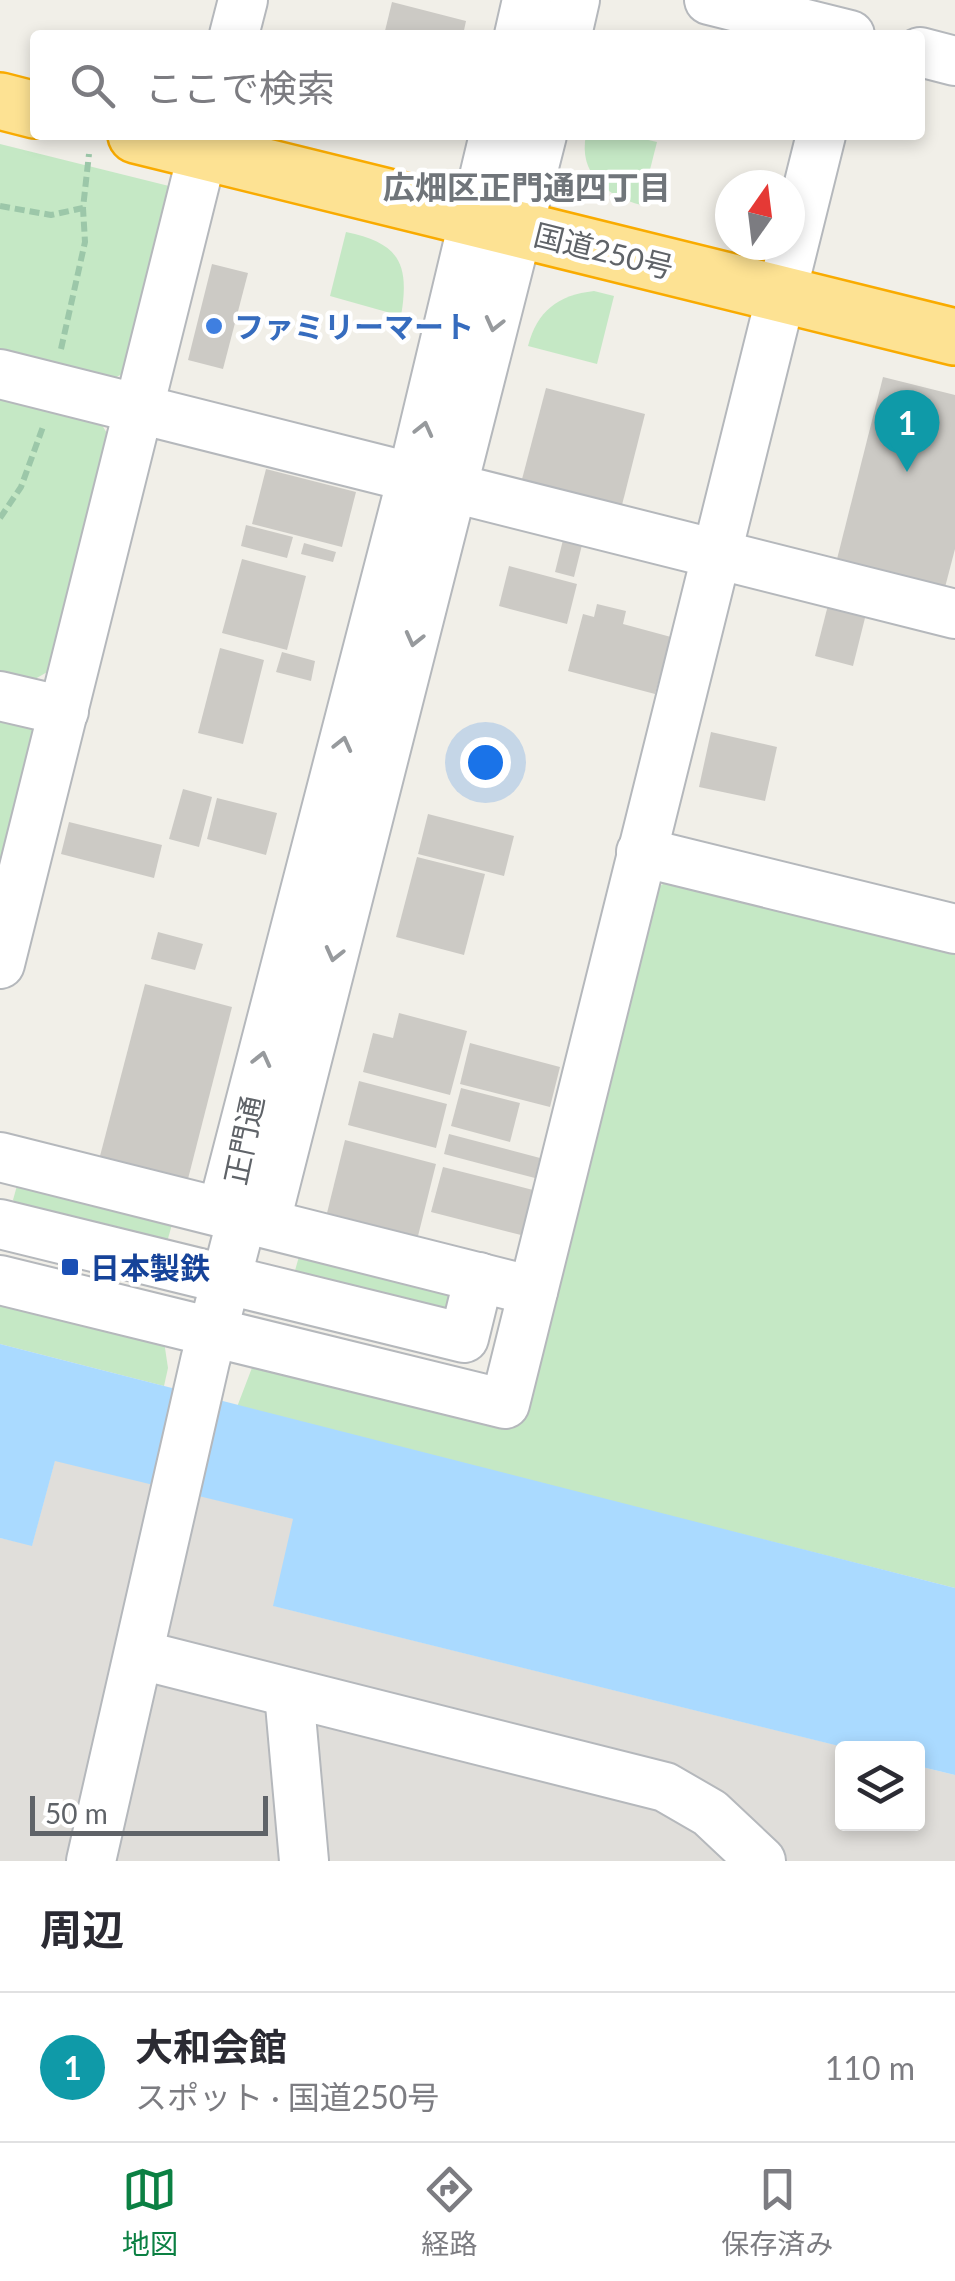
<!DOCTYPE html>
<html lang="ja">
<meta charset="utf-8">
<style>
:root{--surface:#fff;--page:#f2f2f3;--text:#2b2b33;--muted:#7c7c81;--line:#e1e1e2;--accent:#0b8043}
body{margin:0;font-family:Lato,"Noto Sans JP",sans-serif;background:var(--page);color:var(--text)}
.controls{position:absolute;right:30px;bottom:30px;display:grid;overflow:hidden;border-radius:10px;box-shadow:0 5px 15px #0003}
.controls button{width:90px;height:90px;display:grid;place-items:center;padding:0;border:0;border-bottom:2px solid var(--line);background:var(--surface);color:var(--text);font:50px sans-serif}
.compass{position:absolute;left:715px;top:170px;width:90px;height:90px;border-radius:50%;background:var(--surface);box-shadow:0 5px 15px #0003;rotate:14deg}
.scale{position:absolute;left:30px;bottom:25px;width:238px;box-sizing:border-box;padding-left:10px;border:5px solid #5f6368;border-top:0;font-size:28px;line-height:35px;white-space:nowrap;color:#5f6368;-webkit-text-stroke:8px #fff;paint-order:stroke}
.you{position:absolute;left:485px;top:762px;width:35px;height:35px;margin:-25px;border:8px solid #fff;border-radius:50%;background:#1a73e8;box-shadow:0 0 0 15px #1a73e833}
.badge{display:grid;place-items:center;width:65px;height:65px;border-radius:50%;background:var(--accent);color:#fff;font-size:32px;font-weight:700}
.pin{position:absolute;translate:-50% -82px;filter:drop-shadow(0 2px 5px #0008)}
.pin::after{content:'';position:absolute;top:52px;width:35px;height:30px;background:inherit;clip-path:polygon(0 0,100% 0,50% 100%)}
.list{margin:0;padding:0;list-style:none}
h2{display:flex;justify-content:space-between;align-items:center;height:130px;margin:0;padding:0 40px;font-size:42px}
h2 small{font-size:32px;font-weight:400;color:var(--muted)}
.list li{display:grid;grid-template-columns:65px 1fr auto;gap:30px;align-items:center;box-sizing:border-box;height:150px;padding:0 40px;border-top:2px solid var(--line)}
.list b{display:block;font-size:38px;white-space:nowrap}
.list p{margin:0;font-size:32px;white-space:nowrap;color:var(--muted)}
.list em{font-size:32px;font-style:normal;color:var(--muted)}
.icon{flex:none;width:55px;height:55px;fill:none;stroke:currentColor;stroke-width:2;stroke-linecap:round;stroke-linejoin:round}
.map{position:relative;flex:none;width:955px;height:1861px;overflow:hidden}
.search{position:absolute;background:var(--surface);box-shadow:0 5px 15px #0003;left:30px;right:30px;top:30px;height:110px;display:flex;align-items:center;gap:25px;box-sizing:border-box;padding:0 35px;border-radius:10px;color:var(--muted);font-size:38px}
.sheet{height:280px;background:var(--surface)}
nav{display:flex;justify-content:space-around;align-items:center;box-sizing:border-box;height:140px;border-top:2px solid var(--line);background:var(--surface);font-size:28px;color:var(--muted)}
nav a{display:grid;justify-items:center;gap:5px}
nav .on{color:var(--accent)}
.map>svg:first-child{display:block}
.industrial{fill:#e0deda}
.green{fill:#c5e8c5}
.water{fill:#aadaff}
.building{fill:#cccac5}
.lines{fill:none;stroke-linecap:round;stroke-linejoin:round}
.minor-casing{stroke:#b5b8bc;stroke-width:52}
.highway-casing{stroke:#f9ab00;stroke-width:60}
.path{stroke:#9cc7a9;stroke-width:6;stroke-dasharray:10 5;stroke-linecap:butt}
.minor{stroke:#fff;stroke-width:48}
.highway{stroke:#fde293;stroke-width:55}
.oneway{stroke:#979a9d}
.shop-dot{fill:#3f7fe0;stroke:#fff;stroke-width:4}
.transit-dot{fill:#1a4fb4;stroke:#fff;stroke-width:4}
.labels{text-anchor:middle;dominant-baseline:central;stroke-width:9;stroke-linejoin:round;paint-order:stroke}
.street-label{font-size:30px;fill:#5f6368;stroke:#fff}
.shop-label{font-size:30px;font-weight:bold;fill:#366cbe;stroke:#fff;text-anchor:start}
.transit-label{font-size:30px;font-weight:bold;fill:#164399;stroke:#fff;text-anchor:start}
.neighbourhood-label{font-size:32px;font-weight:bold;fill:#70757a;stroke:#fff}
</style>
<div class="map">
<svg width="955" height="1861" viewBox="0 0 955 1861">
<rect width="100%" height="100%" fill="#f1efe8"/>
<polygon class="industrial" points="55,1460 294,1519 274,1606 848,1748 842,1748 842,1824 918,1824 918,1766 955,1775 955,1861 0,1861 0,1538 32,1545"/>
<g class="green">
<path d="M586 135H627L657 142 641 205C607 196 578 174 586 135Z"/>
<polygon points="0,144 169,186 124,373 107,382 0,355"/>
<path d="M346 232C399 243 410 263 401 316L330 296Z"/>
<path d="M594 291 614 296 597 364 528 346C537 311 558 295 594 291Z"/>
<polygon points="0,396 99,420 108,435 49,671 35,679 0,671"/>
<polygon points="0,711 24,717 34,734 0,868"/>
<polygon points="674,876 955,947 955,1588 237,1407 258,1352 499,1411 656,889"/>
<polygon points="18,1182 176,1210 164,1253 29,1218 13,1200"/>
<polygon points="303,1242 456,1293 453,1314 291,1285"/>
<polygon points="0,1287 162,1328 168,1368 164,1386 0,1344"/>
</g>
<polygon class="water" points="0,1344 955,1588 955,1775 918,1766 918,1748 847,1748 273,1606 293,1519 55,1461 32,1546 0,1538"/>
<g class="building">
<polygon points="392,2 466,21 463,35 384,35"/>
<polygon points="212,264 248,273 223,369 188,360"/>
<polygon points="883,377 955,395 955,549 943,595 835,567"/>
<polygon points="546,388 645,414 621,509 521,483"/>
<polygon points="266,469 356,492 342,547 252,524"/>
<polygon points="246,525 293,537 287,558 241,546"/>
<polygon points="563,540 582,545 574,577 555,572"/>
<polygon points="304,543 336,552 333,562 301,554"/>
<polygon points="242,559 306,576 287,650 222,633"/>
<polygon points="509,566 577,584 567,624 499,606"/>
<polygon points="597,604 626,611 623,624 671,637 655,694 568,671 583,614 594,617"/>
<polygon points="828,605 866,614 853,666 815,656"/>
<polygon points="220,648 264,660 243,744 198,733"/>
<polygon points="282,652 315,661 311,681 276,672"/>
<polygon points="711,732 777,747 765,801 699,787"/>
<polygon points="183,789 212,797 199,847 169,839"/>
<polygon points="217,798 277,813 266,855 207,839"/>
<polygon points="428,814 514,836 504,876 418,854"/>
<polygon points="69,822 162,845 154,878 61,854"/>
<polygon points="417,857 485,874 464,955 396,937"/>
<polygon points="158,932 203,944 195,970 151,959"/>
<polygon points="145,984 232,1007 188,1179 100,1156"/>
<polygon points="399,1013 467,1031 450,1095 363,1072 373,1033 393,1038"/>
<polygon points="470,1043 560,1067 550,1107 460,1084"/>
<polygon points="359,1081 447,1104 436,1148 348,1125"/>
<polygon points="461,1088 520,1103 510,1142 451,1126"/>
<polygon points="449,1134 540,1158 535,1178 444,1154"/>
<polygon points="345,1140 436,1164 418,1236 327,1213"/>
<polygon points="443,1167 533,1190 521,1235 431,1212"/>
</g>
<g class="lines">
<defs>
<g id="minor">
<polyline points="709,0 850,35"/>
<polyline points="234,35 243,0"/>
<polyline points="519,35 527,0"/>
<polyline points="567,35 575,0"/>
<polyline points="920,52 955,61"/>
<polyline points="0,374 955,614"/>
<polyline points="0,696 64,711"/>
<polyline points="641,852 955,929"/>
<polyline points="0,964 207,135"/>
<polyline points="0,1157 533,1291"/>
<polyline points="242,1218 270,1205 542,135"/>
<polyline points="242,1218 227,1192 412,478 494,135"/>
<polyline points="0,1224 464,1338 479,1277"/>
<polyline points="0,1280 505,1404 821,135"/>
<polyline points="141,1655 665,1787 710,1813 761,1861"/>
<polyline points="289,1693 304,1861"/>
<polyline points="91,1861 205,1361 242,1218"/>
</g>
<g id="highway">
<polyline points="0,101 35,110"/>
<polyline points="136,135 955,337"/>
</g>
</defs>
<use href="#minor" class="minor-casing"/>
<use href="#highway" class="highway-casing"/>
<g class="path">
<polyline points="0,206 51,215 83,208"/>
<polyline points="61,349 85,242 83,208 89,154"/>
<polyline points="0,518 21,487 44,424"/>
</g>
<use href="#minor" class="minor"/>
<use href="#highway" class="highway"/>
</g>
<defs><path id="oneway-chevron" d="M-2-3.5L2.5 0L-2 3.5" fill="none" stroke-width="1.6" stroke-linecap="round" stroke-linejoin="round" transform="scale(2.5)"/></defs>
<g class="oneway">
<use href="#oneway-chevron" transform="translate(494 324) rotate(104)"/>
<use href="#oneway-chevron" transform="translate(424 429) rotate(-76)"/>
<use href="#oneway-chevron" transform="translate(414 639) rotate(104)"/>
<use href="#oneway-chevron" transform="translate(343 744) rotate(-76)"/>
<use href="#oneway-chevron" transform="translate(334 954) rotate(104)"/>
<use href="#oneway-chevron" transform="translate(262 1059) rotate(-76)"/>
</g>
<circle class="shop-dot" cx="214" cy="326" r="10"/>
<rect class="transit-dot" x="60" y="1257" width="20" height="20" rx="5"/>
<g class="labels">
<g class="street-label">
<text transform="translate(604 250) rotate(14)">国道250号</text>
<text transform="translate(243 1140) rotate(-78)">正門通</text>
</g>
<g class="shop-label">
<text x="234" y="326">ファミリーマート</text>
</g>
<g class="transit-label">
<text x="90" y="1267">日本製鉄</text>
</g>
<g class="neighbourhood-label">
<text x="527" y="186">広畑区正門通四丁目</text>
</g>
</g>
</svg>
<div class="controls">
<button><svg class="icon" aria-label="layers" viewBox="0 0 24 24"><path d="M12 4l9 5-9 5-9-5zM3 14l9 5 9-5"/></svg></button>
</div>
<svg class="compass" viewBox="-18 -18 36 36"><path d="M0-13l5 13h-10z" fill="#e53935"/><path d="M0 13l5-13h-10z" fill="#7c7c81"/></svg>
<div class="scale">50 m</div>
<div class="you"></div>
<div class="pin badge" style="left:907px;top:472px;background:#0f9aa8">1</div>
<div class="search"><svg class="icon" aria-label="search" viewBox="0 0 24 24"><circle cx="10" cy="10" r="6"/><path d="M15 15l6 6"/></svg>ここで検索</div>
</div>
<section class="sheet">
<h2>周辺<small></small></h2>
<ul class="list">
<li><span class="badge" style="background:#0f9aa8">1</span><div><b>大和会館</b><p>スポット · 国道250号</p></div><em>110 m</em></li>
</ul>
</section>
<nav>
<a class="on"><svg class="icon" aria-label="map" viewBox="0 0 24 24"><path d="M3 6l6-2 6 2 6-2v14l-6 2-6-2-6 2zM9 4v14M15 6v14"/></svg>地図</a>
<a><svg class="icon" aria-label="directions" viewBox="0 0 24 24"><path d="M12 3l9 9-9 9-9-9zM9 14v-3h6M13 9l2 2-2 2"/></svg>経路</a>
<a><svg class="icon" aria-label="saved" viewBox="0 0 24 24"><path d="M7 4h10v16l-5-4-5 4z"/></svg>保存済み</a>
</nav>
